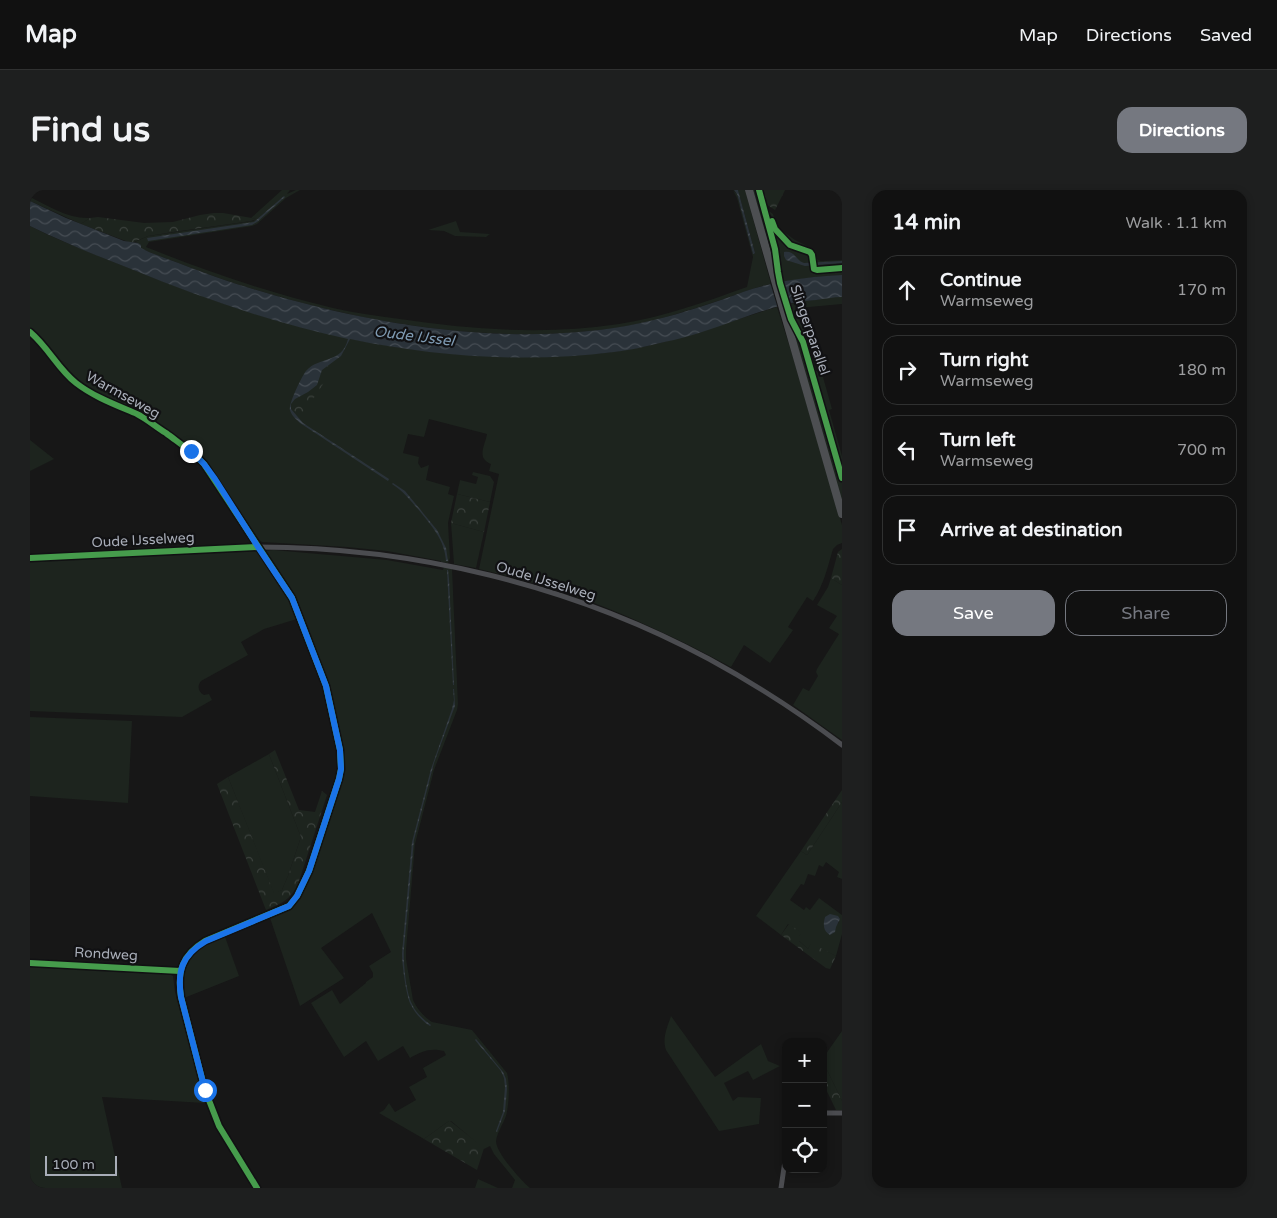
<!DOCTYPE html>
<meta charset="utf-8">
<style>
:root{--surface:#111;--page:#1e1f1f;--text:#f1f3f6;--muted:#9c9d9f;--line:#303131;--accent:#757880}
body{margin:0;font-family:"Varela Round",sans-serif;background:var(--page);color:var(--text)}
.controls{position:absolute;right:15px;bottom:15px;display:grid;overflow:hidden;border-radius:10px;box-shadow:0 2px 8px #0003}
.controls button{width:45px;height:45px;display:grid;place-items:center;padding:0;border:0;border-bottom:1px solid var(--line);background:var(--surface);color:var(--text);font:25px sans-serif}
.scale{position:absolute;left:15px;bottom:12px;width:72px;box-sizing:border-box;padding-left:5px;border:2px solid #a8adb8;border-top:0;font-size:14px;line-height:18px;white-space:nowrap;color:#a8adb8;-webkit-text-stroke:4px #111113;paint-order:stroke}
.stop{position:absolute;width:15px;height:15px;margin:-11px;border:4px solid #1a73e8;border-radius:50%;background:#fff}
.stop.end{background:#1a73e8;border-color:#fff;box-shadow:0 1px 5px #0008}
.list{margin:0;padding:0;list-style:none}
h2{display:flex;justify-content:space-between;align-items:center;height:65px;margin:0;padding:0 20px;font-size:21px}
h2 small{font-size:16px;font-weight:400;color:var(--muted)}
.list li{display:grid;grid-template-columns:32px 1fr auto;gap:15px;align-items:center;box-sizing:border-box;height:70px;margin:0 10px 10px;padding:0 10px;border:1px solid var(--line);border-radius:15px}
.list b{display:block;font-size:19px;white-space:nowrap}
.list p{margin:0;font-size:16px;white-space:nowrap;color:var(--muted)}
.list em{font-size:16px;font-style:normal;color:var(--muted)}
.actions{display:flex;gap:10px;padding:15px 20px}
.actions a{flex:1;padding:11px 0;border:1px solid var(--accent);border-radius:15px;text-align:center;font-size:18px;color:var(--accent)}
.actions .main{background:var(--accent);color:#fff}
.icon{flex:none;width:28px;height:28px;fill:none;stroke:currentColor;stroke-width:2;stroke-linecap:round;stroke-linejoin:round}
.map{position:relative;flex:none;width:812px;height:998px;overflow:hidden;border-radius:15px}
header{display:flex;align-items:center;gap:30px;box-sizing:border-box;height:70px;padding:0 25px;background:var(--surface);border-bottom:1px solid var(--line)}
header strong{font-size:24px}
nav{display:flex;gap:28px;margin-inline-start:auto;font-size:18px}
.intro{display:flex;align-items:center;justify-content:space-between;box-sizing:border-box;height:120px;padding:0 30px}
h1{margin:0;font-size:35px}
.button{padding:12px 22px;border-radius:15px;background:var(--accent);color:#fff;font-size:18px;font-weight:700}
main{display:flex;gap:30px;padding:0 30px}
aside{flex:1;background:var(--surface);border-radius:15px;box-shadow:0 2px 8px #0003}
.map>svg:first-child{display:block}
.green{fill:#1d241e;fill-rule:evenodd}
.forest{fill:url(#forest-crowns)}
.water{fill:url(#water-waves)}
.pier{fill:#171717}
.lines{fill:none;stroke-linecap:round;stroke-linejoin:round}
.minor{stroke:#4b4c50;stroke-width:5}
.primary{stroke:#4d4f52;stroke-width:8}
.cycleway-casing{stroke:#111113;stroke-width:9}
.cycleway{stroke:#469c4c;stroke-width:6}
.route{stroke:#1a73e8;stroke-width:6}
.labels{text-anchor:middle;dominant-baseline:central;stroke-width:4.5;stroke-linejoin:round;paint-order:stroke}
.street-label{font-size:14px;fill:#a8adb8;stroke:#111113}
.water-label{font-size:15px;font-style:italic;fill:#7f9bb3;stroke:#111113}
</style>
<header>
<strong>Map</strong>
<nav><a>Map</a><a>Directions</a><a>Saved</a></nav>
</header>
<div class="intro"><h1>Find us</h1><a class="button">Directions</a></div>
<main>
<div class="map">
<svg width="812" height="998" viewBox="0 0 812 998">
<defs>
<pattern id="forest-crowns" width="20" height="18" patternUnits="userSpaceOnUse" patternTransform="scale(1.25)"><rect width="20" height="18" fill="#1d241e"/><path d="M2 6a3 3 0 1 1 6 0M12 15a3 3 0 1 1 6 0" fill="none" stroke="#3b413d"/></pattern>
<pattern id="water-waves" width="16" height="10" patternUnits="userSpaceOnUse" patternTransform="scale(1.25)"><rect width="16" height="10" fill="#2a3239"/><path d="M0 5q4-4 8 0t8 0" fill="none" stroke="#464d54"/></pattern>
</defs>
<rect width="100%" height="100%" fill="#171717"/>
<g class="green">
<path d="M252 0H260L257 4 266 0H270L256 8 227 34 222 36 119 52 116 57C176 81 239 103 303 118 325 123 348 126 370 129 443 140 517 145 589 134 633 127 675 112 717 97L723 67 707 8 703 0 707 4 723 64H724L725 63 708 0H715L741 94C725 97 709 104 694 109 660 120 627 131 592 137 470 156 340 135 223 99 188 89 154 75 119 62L110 58 108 53 105 52 118 46 223 31 226 29 221 28Z"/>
<polygon points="721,0 727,0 743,57 747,84"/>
<path d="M0 7C19 16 38 29 60 28L51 34 0 11Z"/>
<polygon points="736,19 743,24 747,37 765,50 781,58 788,70 791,71 812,70 812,77 785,78 783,66 780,61 761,55 746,39 741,25 736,22"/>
<polygon points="739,29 741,29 745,40 759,55 779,62 781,66 783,79 787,81 812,79 812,85 786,87 752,92 752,87 750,87 747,60"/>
<polygon points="426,31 430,42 460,44 456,47 425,46 414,41 398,40"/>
<path d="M0 36C34 53 69 66 104 80 239 135 373 172 520 166 547 165 575 164 601 159 652 150 699 131 747 117L762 164 812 335V353L807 355 803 359C797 379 794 394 783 411L777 407 758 437 763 440 740 473 714 455 701 477C647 448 592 422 534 402 506 393 477 386 449 379L469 284 459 281 461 274C446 268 455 256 457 244L399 229 394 247 378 244 373 263 389 267 388 273 391 278 399 275 396 290 420 297 418 304 424 306 418 333 420 368 418 373 411 372V371L357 361 317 357 232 352 229 350 224 344 192 294 181 277 169 264 121 230 76 209 54 195 38 180 19 158 0 139Z"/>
<polygon points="803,107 812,107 812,114 768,118 786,181 791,180 802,219 799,220 812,266 812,283 773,151 759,120 761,119 758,114"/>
<polygon points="758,123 771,152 812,292 812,314"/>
<polygon points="0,250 24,269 0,281"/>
<polygon points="443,282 460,286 464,292 460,312 427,304 430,290 446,294 448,287 442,285"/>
<polygon points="421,333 454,342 446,378 424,374"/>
<path d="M223 360 228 362C243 383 259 405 267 429L234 439 211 452 218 465 171 491C167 496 168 502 174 505L179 504 182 510 152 527 0 521V372Z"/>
<path d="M243 360 357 370 413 380 414 377 422 379 428 514 427 520 404 580 385 654 376 760V769L383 810C387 819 394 827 402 832L442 840 477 883C480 893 479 916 476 926 473 934 467 943 466 951 466 963 491 990 500 998H482L485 990 464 964 460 956 454 959 421 931H419L394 949 349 923 354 920 359 913 365 922 386 910 379 897 397 887 393 878 416 865 414 861C399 858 393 861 380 868L373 856 348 871 336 851 314 867 281 813 302 800 310 814 336 793V792L343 787V783L339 776 361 762 342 723 291 758 314 788 270 816 239 725 258 717 274 697 313 579C315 565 311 551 308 537 299 494 284 452 268 412L264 403 236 363V361Z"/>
<polygon points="801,388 812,395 812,550 763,515 773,498 779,501 788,486 786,482 787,479 809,444 799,438 807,426 787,415 798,397"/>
<polygon points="0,527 102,531 98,613 0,606"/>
<polygon points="239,564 271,647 258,686 252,700 244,704 198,587"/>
<path d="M812 612V689L807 687 809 682 796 672 793 677 789 675 785 686 778 684 774 695 771 694 760 710 774 720 776 717 780 720 789 708 812 725V744L806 766 781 754 778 759 769 751V746L771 743 758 734 751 745 726 726 771 661 777 665ZM795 727 809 732 805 737V742L794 734Z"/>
<path d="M194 744 209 786 154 808C150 790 152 768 169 757 177 752 186 748 194 744Z"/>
<polygon points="0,775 139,784 143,786 145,802 175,913 72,907 92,998 0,998"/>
<path d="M641 826 685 887 731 854 738 871 750 876 723 890 718 881 694 893 703 911 708 907 731 908 729 934 689 941 636 860C632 848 637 838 641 826Z"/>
<polygon points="812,841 812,911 793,872 793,868"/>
<polygon points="448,989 468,998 445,998"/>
</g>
<g class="forest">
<polygon points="733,0 755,0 745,20 736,14"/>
<polygon points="184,23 193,23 227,29 221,31 143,42 118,46 104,52 101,53 51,34 60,28 68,27 114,33 143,32 170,25"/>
<path d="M306 171 308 172 273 224H267L263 219V213C269 206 278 206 284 199 290 194 289 187 293 180 295 176 302 173 306 171Z"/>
<polygon points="427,304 460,312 454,342 421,333"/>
<polygon points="812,359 812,395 801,388 808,362"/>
<path d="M245 560 269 620 285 622 292 601 297 605 268 694C260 710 252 713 236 720L187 594 198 587 244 703 252 700 258 686 271 647 239 564Z"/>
<polygon points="812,600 812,612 777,665 771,661"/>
<polygon points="759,734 772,743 769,746 769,751 778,759 781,753 806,766 800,779 796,778 751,745"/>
<polygon points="793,872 812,911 812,920 806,920 793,893"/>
<polygon points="419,931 420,931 454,958 447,980 394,949"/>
</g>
<g class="water">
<polygon points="704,0 708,0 725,63 724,64 723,64 707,4"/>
<polygon points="254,6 255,7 227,32 222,35 118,51 117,48 224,32"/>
<path d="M0 11 36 28 94 51 108 53 111 55V58L119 62C154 75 188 89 223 99 340 135 474 157 596 136 629 130 662 120 694 109 708 104 722 98 737 95 762 89 787 86 812 85V107C803 107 795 109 786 110 776 111 766 112 756 114 718 124 682 141 644 150 624 154 604 160 584 162 497 173 406 167 320 149L311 166 292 180 287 195 278 202 265 209 261 214V219L273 233 359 289 358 291 270 233C266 229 261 225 260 220 258 215 272 186 276 181 289 166 312 174 318 149 243 133 172 108 101 79 67 66 33 52 0 36Z"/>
<path d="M754 62C765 60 766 71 774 73L812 71V73L775 76 756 70 754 66Z"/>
<path d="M363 293 375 301 407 340 416 358 418 371H416C415 350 401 335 388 319 380 310 373 301 362 294Z"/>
<polygon points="417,380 418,380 419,389 424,495 423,495"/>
<path d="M423 499H424L425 516 423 521 404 573 384 650 374 758C373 772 376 803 382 814 385 822 394 830 401 835L400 836C393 832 385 823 381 815 376 806 372 774 372 763L382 652 401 579 422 519 424 510Z"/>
<path d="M800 724 808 726 810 729 806 737 805 742 800 745C793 741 793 734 795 727Z"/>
<polygon points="446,849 473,882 476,889 477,899 475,921 467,942 466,941 473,922 475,897 474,888 471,881 445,850"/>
</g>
<polygon class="pier" points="752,89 759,116 748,119 740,92"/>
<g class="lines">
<g class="minor">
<polyline points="729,0 736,24"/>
<path d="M0 142C18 157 28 179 46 193 64 207 86 215 107 224 117 229 126 237 136 243 149 253 163 262 174 274L262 408 296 496 310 560 311 579 309 589 279 681 267 706 259 716 175 751C152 765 147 781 151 807L175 900 189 936 227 998"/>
<path d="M0 368C52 366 103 363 155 361 179 360 203 357 228 357 383 357 542 395 679 469 725 494 770 523 812 555"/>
<polyline points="0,773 150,781"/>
<polyline points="793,923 812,923"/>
<polyline points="751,998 756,964"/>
</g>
<polyline class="primary" points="719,0 812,324"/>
<defs>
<g id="cycleway">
<polyline points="729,0 745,59 748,82 750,93 761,129 773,152 812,288"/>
<polyline points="742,31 745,39 760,55 780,62 782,65 784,79 787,80 812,78"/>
<path d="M0 142C18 157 28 179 46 193 64 207 86 215 107 224 117 229 126 237 136 243 149 253 163 262 174 274L262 408 296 496 310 560 311 579 309 589 279 681 267 706 259 716 175 751C152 765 147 781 151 807L175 900 189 936 227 998"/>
<polyline points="0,368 228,357"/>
<polyline points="0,773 150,781"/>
</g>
</defs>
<use href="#cycleway" class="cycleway-casing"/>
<use href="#cycleway" class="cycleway"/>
</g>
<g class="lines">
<path class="route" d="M161 261 174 274 185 289 228 357 262 408 296 496 310 560 311 579 309 589 279 681 267 706 259 716 176 751C152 765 147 781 151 807L175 900"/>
</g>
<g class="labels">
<g class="street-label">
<text transform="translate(780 140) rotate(71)">Slingerparallel</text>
<text transform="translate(93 205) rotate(29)">Warmseweg</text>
<text transform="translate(113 350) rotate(-3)">Oude IJsselweg</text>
<text transform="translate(516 391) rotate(17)">Oude IJsselweg</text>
<text transform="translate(76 764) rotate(3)">Rondweg</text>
</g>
<g class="water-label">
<text transform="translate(384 146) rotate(7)">Oude IJssel</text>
</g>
</g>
</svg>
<div class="controls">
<button>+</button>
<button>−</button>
<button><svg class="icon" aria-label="locate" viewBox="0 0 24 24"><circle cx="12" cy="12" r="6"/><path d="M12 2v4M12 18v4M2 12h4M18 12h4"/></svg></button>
</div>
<div class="scale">100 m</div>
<div class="stop" style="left:175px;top:900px"></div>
<div class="stop end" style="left:161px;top:261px"></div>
</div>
<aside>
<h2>14 min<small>Walk · 1.1 km</small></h2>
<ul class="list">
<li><svg class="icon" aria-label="ahead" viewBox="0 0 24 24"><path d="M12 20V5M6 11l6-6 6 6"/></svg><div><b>Continue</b><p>Warmseweg</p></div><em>170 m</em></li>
<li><svg class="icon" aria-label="right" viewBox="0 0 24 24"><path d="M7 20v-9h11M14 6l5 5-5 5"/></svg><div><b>Turn right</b><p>Warmseweg</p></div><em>180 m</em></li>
<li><svg class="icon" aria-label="left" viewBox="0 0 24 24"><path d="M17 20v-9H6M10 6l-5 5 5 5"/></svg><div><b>Turn left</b><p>Warmseweg</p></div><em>700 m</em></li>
<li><svg class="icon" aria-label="arrive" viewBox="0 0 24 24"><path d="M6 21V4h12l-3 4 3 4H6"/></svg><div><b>Arrive at destination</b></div></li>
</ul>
<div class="actions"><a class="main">Save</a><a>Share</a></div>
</aside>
</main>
